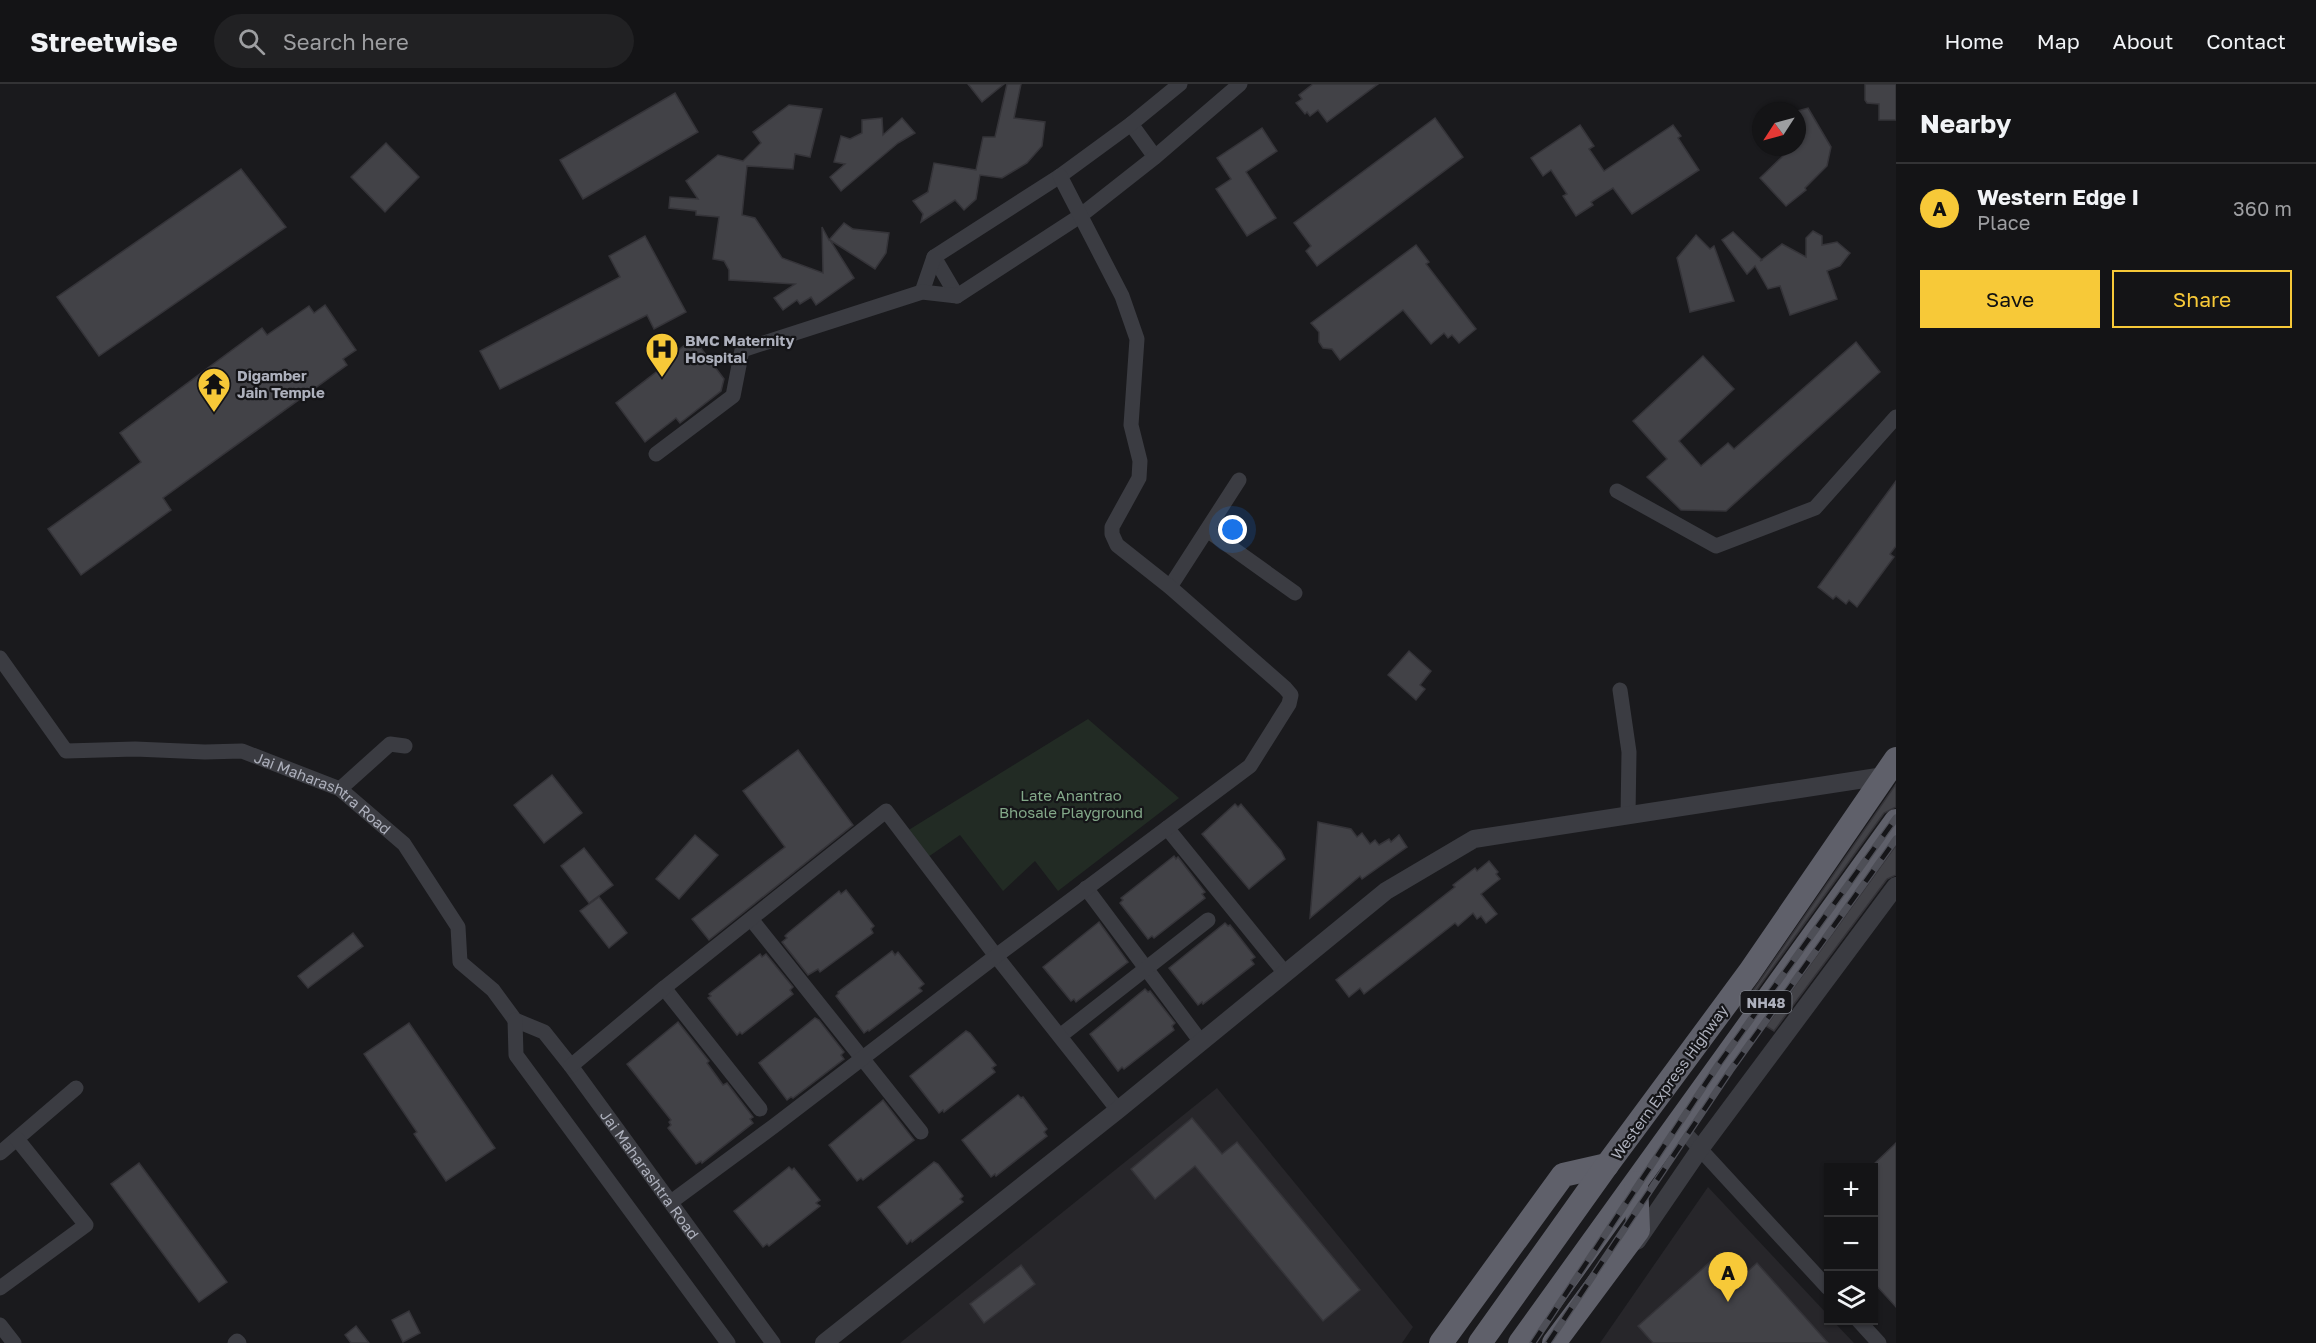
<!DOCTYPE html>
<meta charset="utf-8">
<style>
:root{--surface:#141416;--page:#212123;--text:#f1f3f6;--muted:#9d9ea1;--line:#333335;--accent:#f7c938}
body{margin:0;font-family:"Golos Text",sans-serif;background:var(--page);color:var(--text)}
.controls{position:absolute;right:18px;bottom:18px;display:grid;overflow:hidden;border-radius:0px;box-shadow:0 2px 4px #0004}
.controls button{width:54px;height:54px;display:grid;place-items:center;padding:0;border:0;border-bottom:2px solid var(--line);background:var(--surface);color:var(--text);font:30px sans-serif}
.compass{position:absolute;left:1752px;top:18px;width:54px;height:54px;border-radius:50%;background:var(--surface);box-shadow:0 2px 4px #0004;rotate:234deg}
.you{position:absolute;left:1233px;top:446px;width:21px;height:21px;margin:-15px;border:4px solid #fff;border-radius:50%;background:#1a73e8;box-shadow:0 0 0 9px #1a73e833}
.badge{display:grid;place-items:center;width:39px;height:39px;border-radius:50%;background:var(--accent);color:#111;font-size:20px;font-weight:700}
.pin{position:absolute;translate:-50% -50px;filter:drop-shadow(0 2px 3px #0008)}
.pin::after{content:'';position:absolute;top:32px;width:21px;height:18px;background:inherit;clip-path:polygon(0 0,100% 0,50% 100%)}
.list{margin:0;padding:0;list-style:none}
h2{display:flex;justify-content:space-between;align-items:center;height:78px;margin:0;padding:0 24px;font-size:26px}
h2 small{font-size:20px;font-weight:400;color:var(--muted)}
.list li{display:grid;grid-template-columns:39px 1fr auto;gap:18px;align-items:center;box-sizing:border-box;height:90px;padding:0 24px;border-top:2px solid var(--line)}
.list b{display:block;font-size:22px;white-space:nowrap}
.list p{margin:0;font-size:20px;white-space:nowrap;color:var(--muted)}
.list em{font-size:20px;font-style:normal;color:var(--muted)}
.actions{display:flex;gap:12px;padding:18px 24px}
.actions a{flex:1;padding:14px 0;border:2px solid var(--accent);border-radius:0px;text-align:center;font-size:21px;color:var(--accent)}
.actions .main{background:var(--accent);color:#111}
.icon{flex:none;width:33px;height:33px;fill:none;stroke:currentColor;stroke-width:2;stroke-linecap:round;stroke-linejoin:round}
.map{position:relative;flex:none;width:1896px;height:1259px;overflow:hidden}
header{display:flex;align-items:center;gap:36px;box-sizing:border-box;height:84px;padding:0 30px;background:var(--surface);border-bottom:2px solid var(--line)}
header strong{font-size:28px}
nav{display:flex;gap:33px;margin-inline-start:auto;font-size:21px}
.search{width:420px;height:54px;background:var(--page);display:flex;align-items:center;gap:15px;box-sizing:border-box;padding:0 21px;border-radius:33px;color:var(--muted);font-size:22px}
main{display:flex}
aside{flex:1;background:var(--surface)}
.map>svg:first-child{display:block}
.built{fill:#27262a}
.green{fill:#222b24}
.building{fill:#424247;stroke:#353439;stroke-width:1.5}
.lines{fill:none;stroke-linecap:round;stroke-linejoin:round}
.minor{stroke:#3b3c42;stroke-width:15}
.tertiary{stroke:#3b3c42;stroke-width:18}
.trunk{stroke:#5f606a;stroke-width:24}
.rail-casing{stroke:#4e4f57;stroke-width:7}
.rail{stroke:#151518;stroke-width:4.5;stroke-dasharray:14;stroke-linecap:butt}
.labels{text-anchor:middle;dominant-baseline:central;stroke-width:4.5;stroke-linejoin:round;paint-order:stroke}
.shield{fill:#151518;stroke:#7f828b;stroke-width:1.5}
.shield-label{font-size:14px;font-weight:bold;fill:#adb0bc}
.poi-label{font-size:15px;font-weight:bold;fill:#adb0bc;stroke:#151518;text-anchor:start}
.street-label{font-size:15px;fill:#adb0bc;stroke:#151518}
.park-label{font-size:15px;fill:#83a889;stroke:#151518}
</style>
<header>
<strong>Streetwise</strong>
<div class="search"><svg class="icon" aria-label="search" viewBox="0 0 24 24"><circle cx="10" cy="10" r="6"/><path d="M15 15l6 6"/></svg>Search here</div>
<nav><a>Home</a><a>Map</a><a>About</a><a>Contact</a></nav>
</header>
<main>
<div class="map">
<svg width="1896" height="1259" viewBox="0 0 1896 1259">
<rect width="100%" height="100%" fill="#1a1a1d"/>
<g class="built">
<polygon points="1217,1004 1413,1243 1402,1259 900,1259"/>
<polygon points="1708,1103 1828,1231 1828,1236 1833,1237 1854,1259 1600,1259"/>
</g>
<polygon class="green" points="1088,635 1179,714 1058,807 1035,777 1003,807 960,751 928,773 907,747"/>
<g class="building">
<polygon points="968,0 1004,0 982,18"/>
<polygon points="1007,0 1021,0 1014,34 1045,38 1042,62 1027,79 1002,94 980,91 976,115 964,126 955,116 921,138 923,130 913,117 928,108 934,79 976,86 983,53 995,53"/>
<polygon points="1313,0 1378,0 1327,38 1318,26 1310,32 1307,28 1305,30 1296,19 1302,15 1299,11"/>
<polygon points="1865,0 1896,0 1896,36 1879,36 1879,20 1867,19 1865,16"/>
<polygon points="675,9 698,48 583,115 560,76"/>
<polygon points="789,21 822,25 810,73 795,70 793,85 747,82 742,131 755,134 782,174 823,189 822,143 829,156 844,139 853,145 889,149 886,169 875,185 830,156 854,194 816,221 811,213 800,220 797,216 783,226 774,214 795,200 729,196 729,186 724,177 713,175 719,133 696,131 696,127 669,124 670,113 698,115 686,97 718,71 743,77 761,59 753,48"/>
<polygon points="1808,24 1831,63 1827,82 1805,104 1806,106 1786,122 1760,94 1785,70 1788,63 1797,63 1797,27"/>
<polygon points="882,34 883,51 902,34 915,49 898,59 841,107 830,93 845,80 834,78 841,52 850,55 862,49 862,36"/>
<polygon points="1435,34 1463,73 1317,182 1306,167 1311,162 1294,139"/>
<polygon points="1580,41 1594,62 1589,65 1604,87 1673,41 1681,52 1678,54 1699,86 1632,130 1613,104 1591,118 1593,121 1576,132 1563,112 1567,110 1551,86 1543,92 1531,74"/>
<polygon points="1262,44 1277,67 1246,88 1276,134 1247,152 1216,105 1231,95 1217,74"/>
<polygon points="386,59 419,93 385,128 351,93"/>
<polygon points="241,85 286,143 99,272 57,213"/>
<polygon points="1813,147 1822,152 1822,161 1837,158 1850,169 1840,182 1827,187 1837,215 1790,231 1780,202 1768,205 1755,182 1747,190 1722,156 1733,148 1762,176 1760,177 1782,160 1806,173 1806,154"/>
<polygon points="1696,151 1710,165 1714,162 1734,217 1690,228 1677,174"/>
<polygon points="645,152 686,228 654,245 647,231 500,305 480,267 620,193 609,172"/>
<polygon points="1416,161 1429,178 1426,180 1476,245 1459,259 1452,251 1448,254 1444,249 1431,260 1403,226 1340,276 1332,265 1323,264 1319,258 1319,248 1311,239"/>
<polygon points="325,221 356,266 343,275 347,281 163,414 171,426 81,491 48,445 141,378 120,349 262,244 267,251 309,222 314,229"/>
<polygon points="1856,258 1880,288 1726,427 1681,426 1647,393 1667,375 1633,337 1703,272 1734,305 1679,357 1701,382 1728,359 1734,365"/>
<polygon points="697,259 724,295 721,307 680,339 676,334 645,358 616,319 677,272 675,269 686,260"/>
<polygon points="1896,397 1896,462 1890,470 1894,473 1857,523 1849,516 1846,520 1836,512 1833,515 1818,503"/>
<polygon points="1409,567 1431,587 1420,601 1425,605 1416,616 1388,591"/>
<polygon points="798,666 853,741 709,856 692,835 785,763 743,707"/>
<polygon points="552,691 582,729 544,759 514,721"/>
<polygon points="1896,700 1896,723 1884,729 1743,925 1741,924"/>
<polygon points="1235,720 1238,723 1241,720 1281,767 1285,775 1249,805 1202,750"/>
<polygon points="1318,738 1351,745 1357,753 1362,749 1370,760 1375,756 1379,761 1389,755 1391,758 1399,751 1407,763 1362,795 1360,792 1310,834"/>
<polygon points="695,751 718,771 679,815 656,795"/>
<polygon points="1896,761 1896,791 1887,795 1774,947 1766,942"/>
<polygon points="584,764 613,801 589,819 561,782"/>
<polygon points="1174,772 1176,775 1178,773 1205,808 1202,810 1205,814 1154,854 1152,852 1148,855 1120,819 1123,816 1121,814"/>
<polygon points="1489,777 1498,788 1496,790 1500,795 1481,810 1497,830 1486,839 1481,832 1477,835 1473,829 1458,842 1455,839 1364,910 1360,904 1349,913 1336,896 1455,803 1453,801 1475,784 1477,787"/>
<polygon points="846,806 874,842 871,845 873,849 820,888 818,885 808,891 782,858 787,854 785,852 788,849 839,807 841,810"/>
<polygon points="599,813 627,849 609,864 580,827"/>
<polygon points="1099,838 1128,878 1076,918 1074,915 1071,917 1043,883"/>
<polygon points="1225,839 1228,842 1230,841 1255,873 1251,876 1254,880 1203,920 1202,918 1198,921 1169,884"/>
<polygon points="353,849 363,862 308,904 298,892"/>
<polygon points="892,867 895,871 898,868 924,900 919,904 922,907 869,947 868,946 864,949 836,912 839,909 838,908"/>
<polygon points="760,870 762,873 766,870 793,903 790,906 793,910 742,950 740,948 737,951 708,914 711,912 709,910"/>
<polygon points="1145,905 1148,908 1150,907 1175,939 1172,942 1174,946 1124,985 1122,983 1118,987 1090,950"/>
<polygon points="815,934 819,936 844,968 841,971 844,975 793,1014 791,1013 787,1016 759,979"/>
<polygon points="678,938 709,977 707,979 723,1001 727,999 753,1033 750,1035 753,1039 702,1079 701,1077 696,1080 668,1044 671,1041 669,1038 671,1036 627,980"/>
<polygon points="409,939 495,1064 446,1097 414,1050 417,1048 364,970"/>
<polygon points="966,947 970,949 996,981 992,984 995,988 944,1028 943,1026 939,1029 910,992"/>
<polygon points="1018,1011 1021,1014 1023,1013 1047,1045 1044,1048 1047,1052 996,1092 995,1090 991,1093 962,1056"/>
<polygon points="883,1016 914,1056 863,1096 861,1094 857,1097 829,1061"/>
<polygon points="1192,1034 1222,1070 1237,1058 1360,1206 1323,1237 1195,1082 1155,1115 1131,1085"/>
<polygon points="1896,1059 1896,1223 1874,1199 1874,1080"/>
<polygon points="934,1078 938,1080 963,1112 960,1115 963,1118 912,1158 911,1156 907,1160 878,1123"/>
<polygon points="139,1079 227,1198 199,1218 111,1100"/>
<polygon points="789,1083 792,1086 794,1084 820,1116 816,1119 820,1122 769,1162 767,1160 763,1163 734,1127"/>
<polygon points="1720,1169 1741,1193 1757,1179 1828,1259 1653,1259 1638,1242"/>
<polygon points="1021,1181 1035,1200 984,1239 970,1220"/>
<polygon points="409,1227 420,1249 403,1258 392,1236"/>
<polygon points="356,1242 369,1259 351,1259 345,1251"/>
</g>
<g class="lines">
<g class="minor">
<polyline points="1131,40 1155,73"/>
<polyline points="934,173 957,212"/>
<polyline points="922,208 934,173 1060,92 1131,40 1180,0"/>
<polyline points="656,370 733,312 742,266 922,208 957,212 1080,132 1155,73 1240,0"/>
<polyline points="1617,407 1716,462 1815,424 1896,333"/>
<polyline points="1207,446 1295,509"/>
<polyline points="1170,503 1239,396"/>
<path id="s1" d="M0 574 66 667 135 665 205 668 242 667 340 705 404 760 458 843 460 878 493 906 515 936 544 948 571 982 773 1259"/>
<polyline points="1620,606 1629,668 1628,732"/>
<polyline points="340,705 390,660 405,662"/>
<polyline points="1167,744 1285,889"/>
<polyline points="1086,804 1201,958"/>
<polyline points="751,835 921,1048"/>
<polyline points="664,904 760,1025"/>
<polyline points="515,936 516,971 728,1259"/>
<polyline points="1060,952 1208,836"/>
<polyline points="571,982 664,904 886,727 996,872 1118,1026"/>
<polyline points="1678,1041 1828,1204"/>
<polyline points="0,1069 76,1004"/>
<polyline points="671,1118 774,1042 996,872 1250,682 1289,620 1291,611 1285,604 1170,503 1117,461 1112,450 1112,443 1139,394 1140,377 1131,341 1137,255 1122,212 1060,92"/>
<polyline points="0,1204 86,1141 17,1055"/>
<polyline points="1858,1236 1879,1259"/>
<polyline points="0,1241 14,1259"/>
<polyline points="235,1259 237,1257 239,1259"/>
</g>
<g class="tertiary">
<polyline points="1637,1157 1700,1065 1896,802"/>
<polyline points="824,1259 1118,1026 1386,807 1474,755 1884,692"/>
</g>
<g class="trunk">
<polyline points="1441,1259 1563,1091 1607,1081"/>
<polyline points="1480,1259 1607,1081 1749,889 1896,675"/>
<polyline points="1520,1259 1896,737"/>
<polyline points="1554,1259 1638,1146 1636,1099"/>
</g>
<defs>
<g id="rail">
<polyline points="1533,1259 1718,981 1896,734"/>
<polyline points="1548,1259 1730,987 1896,755"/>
</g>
</defs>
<use href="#rail" class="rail-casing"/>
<use href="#rail" class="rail"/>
</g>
<defs>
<symbol id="hospital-pin" viewBox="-11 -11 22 30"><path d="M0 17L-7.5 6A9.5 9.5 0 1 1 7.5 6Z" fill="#f7c938" stroke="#151518"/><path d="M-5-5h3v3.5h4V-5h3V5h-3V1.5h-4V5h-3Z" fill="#111"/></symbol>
<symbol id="temple-pin" viewBox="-11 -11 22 30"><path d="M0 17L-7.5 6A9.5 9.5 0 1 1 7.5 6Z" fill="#f7c938" stroke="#151518"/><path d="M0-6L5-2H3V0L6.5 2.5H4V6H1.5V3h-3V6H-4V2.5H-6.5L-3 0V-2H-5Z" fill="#111"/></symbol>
</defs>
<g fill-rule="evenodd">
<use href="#hospital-pin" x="643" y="246" width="38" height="52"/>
<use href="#temple-pin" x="195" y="281" width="38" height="52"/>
</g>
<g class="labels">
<rect class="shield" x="1740.5" y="907" width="51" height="22" rx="4.5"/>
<g class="shield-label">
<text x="1766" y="918">NH48</text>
</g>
<g class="poi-label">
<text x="685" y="256">BMC Maternity<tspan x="685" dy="17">Hospital</tspan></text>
<text x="237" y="291">Digamber<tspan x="237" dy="17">Jain Temple</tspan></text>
</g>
<g class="street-label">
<text stroke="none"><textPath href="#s1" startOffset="382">Jai Maharashtra Road</textPath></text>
<text transform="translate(1669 998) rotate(-54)">Western Express Highway</text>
<text stroke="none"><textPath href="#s1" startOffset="903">Jai Maharashtra Road</textPath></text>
</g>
<g class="park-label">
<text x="1071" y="711">Late Anantrao<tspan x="1071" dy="17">Bhosale Playground</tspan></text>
</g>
</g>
</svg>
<div class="controls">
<button>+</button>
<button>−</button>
<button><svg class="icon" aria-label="layers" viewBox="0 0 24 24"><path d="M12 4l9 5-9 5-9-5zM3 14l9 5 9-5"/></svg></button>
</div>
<svg class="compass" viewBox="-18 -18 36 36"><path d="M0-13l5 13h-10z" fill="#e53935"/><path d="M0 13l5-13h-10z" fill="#9d9ea1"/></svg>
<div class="you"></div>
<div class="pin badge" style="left:1728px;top:1218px">A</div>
</div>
<aside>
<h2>Nearby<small></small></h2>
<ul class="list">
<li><span class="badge">A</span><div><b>Western Edge I</b><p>Place</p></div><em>360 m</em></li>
</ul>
<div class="actions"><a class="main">Save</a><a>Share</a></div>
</aside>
</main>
